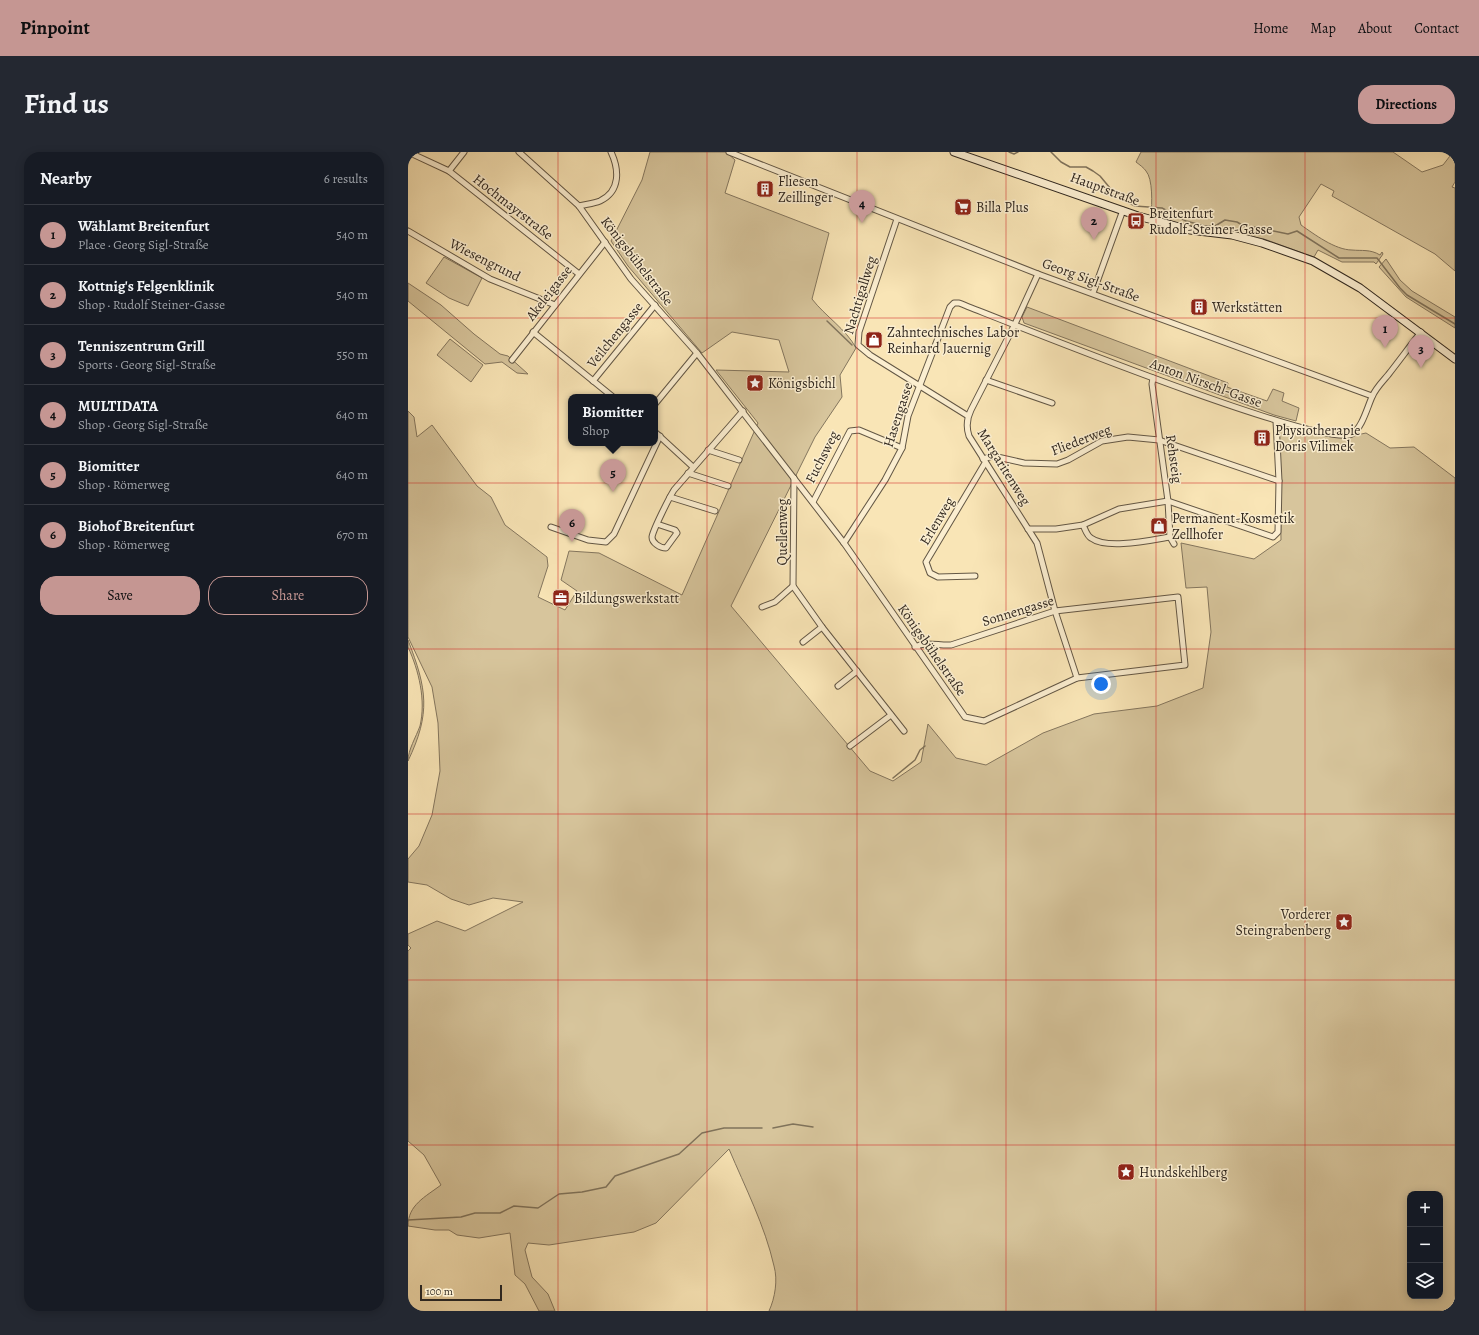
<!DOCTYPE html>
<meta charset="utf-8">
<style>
:root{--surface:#171b24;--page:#242831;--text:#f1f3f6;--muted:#9ea1a6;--line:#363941;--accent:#c59692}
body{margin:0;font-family:Alegreya,serif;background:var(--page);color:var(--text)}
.controls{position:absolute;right:12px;bottom:12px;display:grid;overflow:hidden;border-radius:8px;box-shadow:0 2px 10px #0003}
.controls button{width:36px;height:36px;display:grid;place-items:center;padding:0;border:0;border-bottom:1px solid var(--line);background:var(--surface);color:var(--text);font:20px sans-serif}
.scale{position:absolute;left:12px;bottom:10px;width:82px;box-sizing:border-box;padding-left:4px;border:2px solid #31281f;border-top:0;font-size:11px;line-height:14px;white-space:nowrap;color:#31281f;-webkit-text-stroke:3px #fbeed0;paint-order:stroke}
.you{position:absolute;left:693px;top:532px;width:14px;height:14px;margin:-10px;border:3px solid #fff;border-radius:50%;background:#1a73e8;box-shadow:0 0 0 6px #1a73e833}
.badge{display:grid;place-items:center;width:26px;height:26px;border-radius:50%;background:var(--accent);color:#111;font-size:13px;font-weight:700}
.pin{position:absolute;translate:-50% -33px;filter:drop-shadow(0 1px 2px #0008)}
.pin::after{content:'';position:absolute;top:21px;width:14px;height:12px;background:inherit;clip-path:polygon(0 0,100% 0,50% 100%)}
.popup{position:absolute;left:160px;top:242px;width:90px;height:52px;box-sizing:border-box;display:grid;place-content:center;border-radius:8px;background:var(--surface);filter:drop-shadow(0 1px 3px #0005);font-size:13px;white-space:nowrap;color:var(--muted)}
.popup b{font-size:15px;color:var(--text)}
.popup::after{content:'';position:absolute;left:50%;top:100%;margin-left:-8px;border:8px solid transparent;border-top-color:var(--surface)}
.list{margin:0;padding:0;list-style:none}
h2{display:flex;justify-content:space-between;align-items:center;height:52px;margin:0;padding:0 16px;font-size:17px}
h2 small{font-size:13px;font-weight:400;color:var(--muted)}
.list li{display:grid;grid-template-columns:26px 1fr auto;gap:12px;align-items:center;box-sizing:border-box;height:60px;padding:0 16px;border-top:1px solid var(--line)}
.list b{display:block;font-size:15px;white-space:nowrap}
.list p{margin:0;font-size:13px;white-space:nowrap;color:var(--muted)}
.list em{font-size:13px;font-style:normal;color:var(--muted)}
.actions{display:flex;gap:8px;padding:12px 16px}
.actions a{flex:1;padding:9px 0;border:1px solid var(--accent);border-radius:16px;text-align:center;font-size:14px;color:var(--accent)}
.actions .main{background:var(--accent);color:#111}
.icon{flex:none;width:22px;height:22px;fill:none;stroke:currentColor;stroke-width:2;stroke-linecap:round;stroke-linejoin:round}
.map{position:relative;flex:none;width:1047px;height:1159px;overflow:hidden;border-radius:16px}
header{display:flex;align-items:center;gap:24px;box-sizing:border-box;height:56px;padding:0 20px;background:var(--accent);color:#111}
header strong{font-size:19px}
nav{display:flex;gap:22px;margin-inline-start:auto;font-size:14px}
.intro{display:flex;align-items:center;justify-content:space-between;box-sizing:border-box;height:96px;padding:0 24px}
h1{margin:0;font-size:28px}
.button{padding:10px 18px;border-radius:16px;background:var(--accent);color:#111;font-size:14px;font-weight:700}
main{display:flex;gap:24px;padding:0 24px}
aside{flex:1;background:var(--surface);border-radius:16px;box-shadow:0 2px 10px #0003}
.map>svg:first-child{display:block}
.green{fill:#d7c59c;stroke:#84765e;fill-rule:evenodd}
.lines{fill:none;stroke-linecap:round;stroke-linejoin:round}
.stream{stroke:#80735b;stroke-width:1.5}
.street-casing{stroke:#635745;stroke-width:7}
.secondary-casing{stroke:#31281f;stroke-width:9}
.street{stroke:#fbeed0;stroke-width:5}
.secondary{stroke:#fbeed0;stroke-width:7}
.grid{fill:none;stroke:#d62828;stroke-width:1;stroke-opacity:0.55}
.labels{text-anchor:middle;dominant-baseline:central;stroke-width:3;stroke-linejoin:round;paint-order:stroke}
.poi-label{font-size:14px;fill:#31281f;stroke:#fbeed0;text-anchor:start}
.street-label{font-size:14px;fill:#31281f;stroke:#fbeed0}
</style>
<header>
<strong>Pinpoint</strong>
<nav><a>Home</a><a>Map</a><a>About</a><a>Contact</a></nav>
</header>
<div class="intro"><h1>Find us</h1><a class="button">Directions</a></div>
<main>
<aside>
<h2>Nearby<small>6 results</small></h2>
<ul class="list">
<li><span class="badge">1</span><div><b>Wählamt Breitenfurt</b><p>Place · Georg Sigl-Straße</p></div><em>540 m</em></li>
<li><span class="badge">2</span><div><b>Kottnig's Felgenklinik</b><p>Shop · Rudolf Steiner-Gasse</p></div><em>540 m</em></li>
<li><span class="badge">3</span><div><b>Tenniszentrum Grill</b><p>Sports · Georg Sigl-Straße</p></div><em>550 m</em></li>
<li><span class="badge">4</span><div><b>MULTIDATA</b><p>Shop · Georg Sigl-Straße</p></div><em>640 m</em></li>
<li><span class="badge">5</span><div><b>Biomitter</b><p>Shop · Römerweg</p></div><em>640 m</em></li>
<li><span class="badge">6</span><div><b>Biohof Breitenfurt</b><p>Shop · Römerweg</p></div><em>670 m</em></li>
</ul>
<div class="actions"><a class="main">Save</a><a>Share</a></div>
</aside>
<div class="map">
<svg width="1047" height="1159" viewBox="0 0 1047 1159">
<rect width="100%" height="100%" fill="#f9e5b6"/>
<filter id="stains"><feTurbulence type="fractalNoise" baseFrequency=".005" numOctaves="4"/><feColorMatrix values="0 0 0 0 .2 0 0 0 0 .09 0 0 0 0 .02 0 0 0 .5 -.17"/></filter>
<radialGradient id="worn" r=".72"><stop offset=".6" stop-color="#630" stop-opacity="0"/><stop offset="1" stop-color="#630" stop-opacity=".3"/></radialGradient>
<g class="green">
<path d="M242 0H318L327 8 317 41 421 81 404 147C417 164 438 177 448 196L432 223 434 245 407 285 323 454 462 619 485 629 513 610 520 572 548 606 578 613 635 581 686 562 749 554 795 536 803 480 799 435 778 436 773 391 846 407 873 388 871 273 935 286 958 281 982 296 1006 295 1047 326V1159H361C367 1146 370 1128 366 1114 357 1074 337 1035 321 997L248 1071 226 1080 141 1093 120 1091 117 1098 124 1125 140 1142 147 1159H131L117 1132 107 1123 102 1081 71 1086 49 1083 41 1078H27L0 1074C0 1053 17 1045 33 1033L16 1003 0 989V799L3 796 0 793V782L29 769 57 779 115 750 85 746 61 753 43 747 19 733 0 730V707L11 694 24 663 32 619 30 571 24 535 0 485V259L6 265 9 285 24 273 69 334 83 345 97 373 139 405 140 414 130 445 157 458 169 439 153 428 161 399 191 401 274 443 350 271 308 218 381 220 371 188 324 180 294 201 220 114 203 89 234 28ZM1002 1042H1032V1144H1002Z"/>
<path d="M733 0H985L1014 20 1035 13 1045 0H1047V30L1044 35 1047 36V119L1027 102 924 44 926 39 913 32 891 65 893 73C906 82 927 98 944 98 954 99 962 97 972 103L974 100 975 102 968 112 966 110H934L910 98 906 105 856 87 824 80 783 75 743 63C744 52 745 27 738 19 736 16 732 13 728 10Z"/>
<polygon points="36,105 74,126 60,154 41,146 18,131"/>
<polygon points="978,107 992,128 1004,139 1047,165 1047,176 998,145 971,115"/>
<polygon points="0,131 33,153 66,182 92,202 100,204 120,222 109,221 94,210 77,212 0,149"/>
<polygon points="619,155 820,231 819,235 859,249 865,237 876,241 874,249 891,256 888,269 866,263 616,171 614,165"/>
<polygon points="42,187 75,213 63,230 29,203"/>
<path d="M0 488C19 537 23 561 0 609 0 598 8 585 12 574 18 548 11 519 0 495Z"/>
</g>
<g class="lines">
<g class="stream">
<polyline points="601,0 606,2 610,0"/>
<polyline points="643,0 653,10 662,15 678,15 685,19 692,24 702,36 705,43 727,54 754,56 778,69 797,74 807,74 817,68 829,70 841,77 847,75 880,82 889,79 931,106 969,106 992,136 999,143 1047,172"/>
<polyline points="419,169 444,193"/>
<polyline points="485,626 507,608 512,598 517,594"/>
<polyline points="365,976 385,972 405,975"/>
<polyline points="0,1068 53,1065 67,1061 92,1061 106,1054 130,1056 151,1042 174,1040 198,1035 207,1024 271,1002 294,981 316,976 354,976"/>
</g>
<defs>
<g id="street">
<polyline points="0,0 41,19 171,122"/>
<path d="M111 0 171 54 223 127 289 201 436 391 557 565 576 569 669 526 777 513 770 445 647 459 543 493C531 494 518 489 507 495"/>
<polyline points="321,0 630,122 964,244"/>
<polyline points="41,19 56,0"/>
<path d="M171 54C178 52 185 52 192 49 213 39 211 17 203 0"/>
<polyline points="489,67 451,180 450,193 462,203 560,264"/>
<polyline points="0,79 82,127 147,153"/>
<path d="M630 122 607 172 563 258C559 266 558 275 561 284L629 391 647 459 669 526"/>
<polyline points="685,141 715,58"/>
<polyline points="125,180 205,245"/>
<polyline points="104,208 197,90"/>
<polyline points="745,226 744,232 760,349 762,385 766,392"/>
<polyline points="578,228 644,251"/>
<polyline points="185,229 247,153"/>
<polyline points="247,252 289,201"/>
<polyline points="247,280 285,315"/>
<polyline points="300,298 331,308"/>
<polyline points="575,307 585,304 616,311 649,312 660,308 694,289 720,285 751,288 871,329"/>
<polyline points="280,321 320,334"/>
<polyline points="386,326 385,434 414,475 496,579"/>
<polyline points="262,345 307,359"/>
<polyline points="405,350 442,279 451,278 494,296"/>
<path d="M249 372 267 378 269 381 258 396C252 396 244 391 244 385 245 378 261 346 266 338L335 259"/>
<path d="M675 373C677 377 679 384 683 386 699 398 743 388 762 385"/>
<polyline points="143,375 180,388 198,390 206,382 252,284"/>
<polyline points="620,377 648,377 675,373 711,357 760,349 865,385 870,380 871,329 868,269"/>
<path d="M436 391 477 328 494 296 500 264 542 155 546 151H551C600 170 915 298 944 282 954 276 959 256 964 245 967 237 974 230 980 223 991 209 1002 194 1013 180"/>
<polyline points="567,424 530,425 522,421 518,410 577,311"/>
<polyline points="354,455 367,450 385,434"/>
<polyline points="395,490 414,475"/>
<polyline points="430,534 449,519"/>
<polyline points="442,594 483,563"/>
</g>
<polyline id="secondary" points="546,0 730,64 782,78 824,83 854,91 905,109 952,136 1047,207"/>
</defs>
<use href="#street" class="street-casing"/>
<use href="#secondary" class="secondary-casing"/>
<use href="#street" class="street"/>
<use href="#secondary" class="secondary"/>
</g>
<path class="grid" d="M150 0V1159M299 0V1159M449 0V1159M598 0V1159M748 0V1159M897 0V1159M0 166H1047M0 331H1047M0 497H1047M0 662H1047M0 828H1047M0 993H1047"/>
<defs>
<symbol id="building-square" viewBox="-11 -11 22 22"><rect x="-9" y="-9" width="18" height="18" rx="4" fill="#8f2418" stroke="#fbeed0"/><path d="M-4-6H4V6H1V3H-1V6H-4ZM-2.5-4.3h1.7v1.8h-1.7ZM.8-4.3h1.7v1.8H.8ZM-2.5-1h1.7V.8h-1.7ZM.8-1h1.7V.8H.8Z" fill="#fff"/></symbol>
<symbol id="supermarket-square" viewBox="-11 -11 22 22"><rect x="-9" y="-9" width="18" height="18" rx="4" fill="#8f2418" stroke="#fbeed0"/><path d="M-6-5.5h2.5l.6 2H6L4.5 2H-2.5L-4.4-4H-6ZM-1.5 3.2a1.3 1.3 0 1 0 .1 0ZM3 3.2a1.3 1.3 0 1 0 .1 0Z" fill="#fff"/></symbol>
<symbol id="bus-square" viewBox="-11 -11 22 22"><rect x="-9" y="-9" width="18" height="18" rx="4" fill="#8f2418" stroke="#fbeed0"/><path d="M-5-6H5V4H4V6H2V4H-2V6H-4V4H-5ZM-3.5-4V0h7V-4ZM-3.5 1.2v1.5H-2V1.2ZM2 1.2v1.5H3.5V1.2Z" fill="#fff"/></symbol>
<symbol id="shop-square" viewBox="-11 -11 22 22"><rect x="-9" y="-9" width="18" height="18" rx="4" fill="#8f2418" stroke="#fbeed0"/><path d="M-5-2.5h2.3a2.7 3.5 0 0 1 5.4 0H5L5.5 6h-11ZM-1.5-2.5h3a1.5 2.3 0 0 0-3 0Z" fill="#fff"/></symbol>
<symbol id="sight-square" viewBox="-11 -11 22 22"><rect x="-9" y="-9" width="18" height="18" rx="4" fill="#8f2418" stroke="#fbeed0"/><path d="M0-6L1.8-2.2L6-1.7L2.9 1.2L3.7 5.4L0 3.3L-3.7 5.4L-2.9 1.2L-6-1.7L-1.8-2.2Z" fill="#fff"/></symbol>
<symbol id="office-square" viewBox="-11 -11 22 22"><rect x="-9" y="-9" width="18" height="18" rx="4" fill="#8f2418" stroke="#fbeed0"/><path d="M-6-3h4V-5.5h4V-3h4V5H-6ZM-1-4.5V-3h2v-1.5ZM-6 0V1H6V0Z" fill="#fff"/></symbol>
</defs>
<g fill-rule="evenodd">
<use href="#building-square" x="347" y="27" width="20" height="20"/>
<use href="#supermarket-square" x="545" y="45" width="20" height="20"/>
<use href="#bus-square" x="718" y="59" width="20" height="20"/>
<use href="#building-square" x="781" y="145" width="20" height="20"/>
<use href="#shop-square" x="456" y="178" width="20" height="20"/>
<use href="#sight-square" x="337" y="221" width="20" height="20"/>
<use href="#building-square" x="844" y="276" width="20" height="20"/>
<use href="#shop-square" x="741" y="364" width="20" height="20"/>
<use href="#office-square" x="143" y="436" width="20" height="20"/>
<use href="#sight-square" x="926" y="760" width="20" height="20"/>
<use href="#sight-square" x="708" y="1010" width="20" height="20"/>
</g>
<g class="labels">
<g class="poi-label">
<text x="370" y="29">Fliesen<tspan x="370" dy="16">Zeillinger</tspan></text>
<text x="568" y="55">Billa Plus</text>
<text x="741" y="61">Breitenfurt<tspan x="741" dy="16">Rudolf-Steiner-Gasse</tspan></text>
<text x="804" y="155">Werkstätten</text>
<text x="479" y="180">Zahntechnisches Labor<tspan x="479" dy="16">Reinhard Jauernig</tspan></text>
<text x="360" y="231">Königsbichl</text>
<text x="867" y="278">Physiotherapie<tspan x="867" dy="16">Doris Vilimek</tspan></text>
<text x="764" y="366">Permanent-Kosmetik<tspan x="764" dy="16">Zellhofer</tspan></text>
<text x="166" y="446">Bildungswerkstatt</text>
<text x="923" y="762" text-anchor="end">Vorderer<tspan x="923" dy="16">Steingrabenberg</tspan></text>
<text x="731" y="1020">Hundskehlberg</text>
</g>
<g class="street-label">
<text transform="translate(697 37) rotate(20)">Hauptstraße</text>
<text transform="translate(105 55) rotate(38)">Hochmayrstraße</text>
<text transform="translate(77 108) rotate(27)">Wiesengrund</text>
<text transform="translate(229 109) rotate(52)">Königsbühelstraße</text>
<text transform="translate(683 128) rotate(20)">Georg Sigl-Straße</text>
<text transform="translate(141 141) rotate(-52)">Akeleigasse</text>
<text transform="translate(452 143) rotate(-73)">Nachtigallweg</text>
<text transform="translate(207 183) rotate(-51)">Veilchengasse</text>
<text transform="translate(798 231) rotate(20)">Anton Nirschl-Gasse</text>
<text transform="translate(490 263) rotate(-72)">Hasengasse</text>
<text transform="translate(673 288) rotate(-21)">Fliederweg</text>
<text transform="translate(414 305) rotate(-63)">Fuchsweg</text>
<text transform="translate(766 307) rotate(82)">Rehsteig</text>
<text transform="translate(596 315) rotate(58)">Margaritenweg</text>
<text transform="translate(529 369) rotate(-59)">Erlenweg</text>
<text transform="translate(374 380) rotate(-90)">Quellenweg</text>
<text transform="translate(610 459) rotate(-17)">Sonnengasse</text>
<text transform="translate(524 498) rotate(55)">Königsbühelstraße</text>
</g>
</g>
<rect width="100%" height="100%" filter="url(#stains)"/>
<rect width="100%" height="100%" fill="url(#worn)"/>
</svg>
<div class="controls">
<button>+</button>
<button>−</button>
<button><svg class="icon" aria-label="layers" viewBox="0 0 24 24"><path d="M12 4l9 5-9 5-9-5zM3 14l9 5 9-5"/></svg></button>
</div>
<div class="scale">100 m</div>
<div class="you"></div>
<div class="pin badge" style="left:977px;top:196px">1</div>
<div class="pin badge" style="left:686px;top:88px">2</div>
<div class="pin badge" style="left:1013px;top:216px">3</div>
<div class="pin badge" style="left:454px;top:71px">4</div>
<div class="pin badge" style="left:205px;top:340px">5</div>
<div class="popup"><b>Biomitter</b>Shop</div>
<div class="pin badge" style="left:164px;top:390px">6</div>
</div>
</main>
